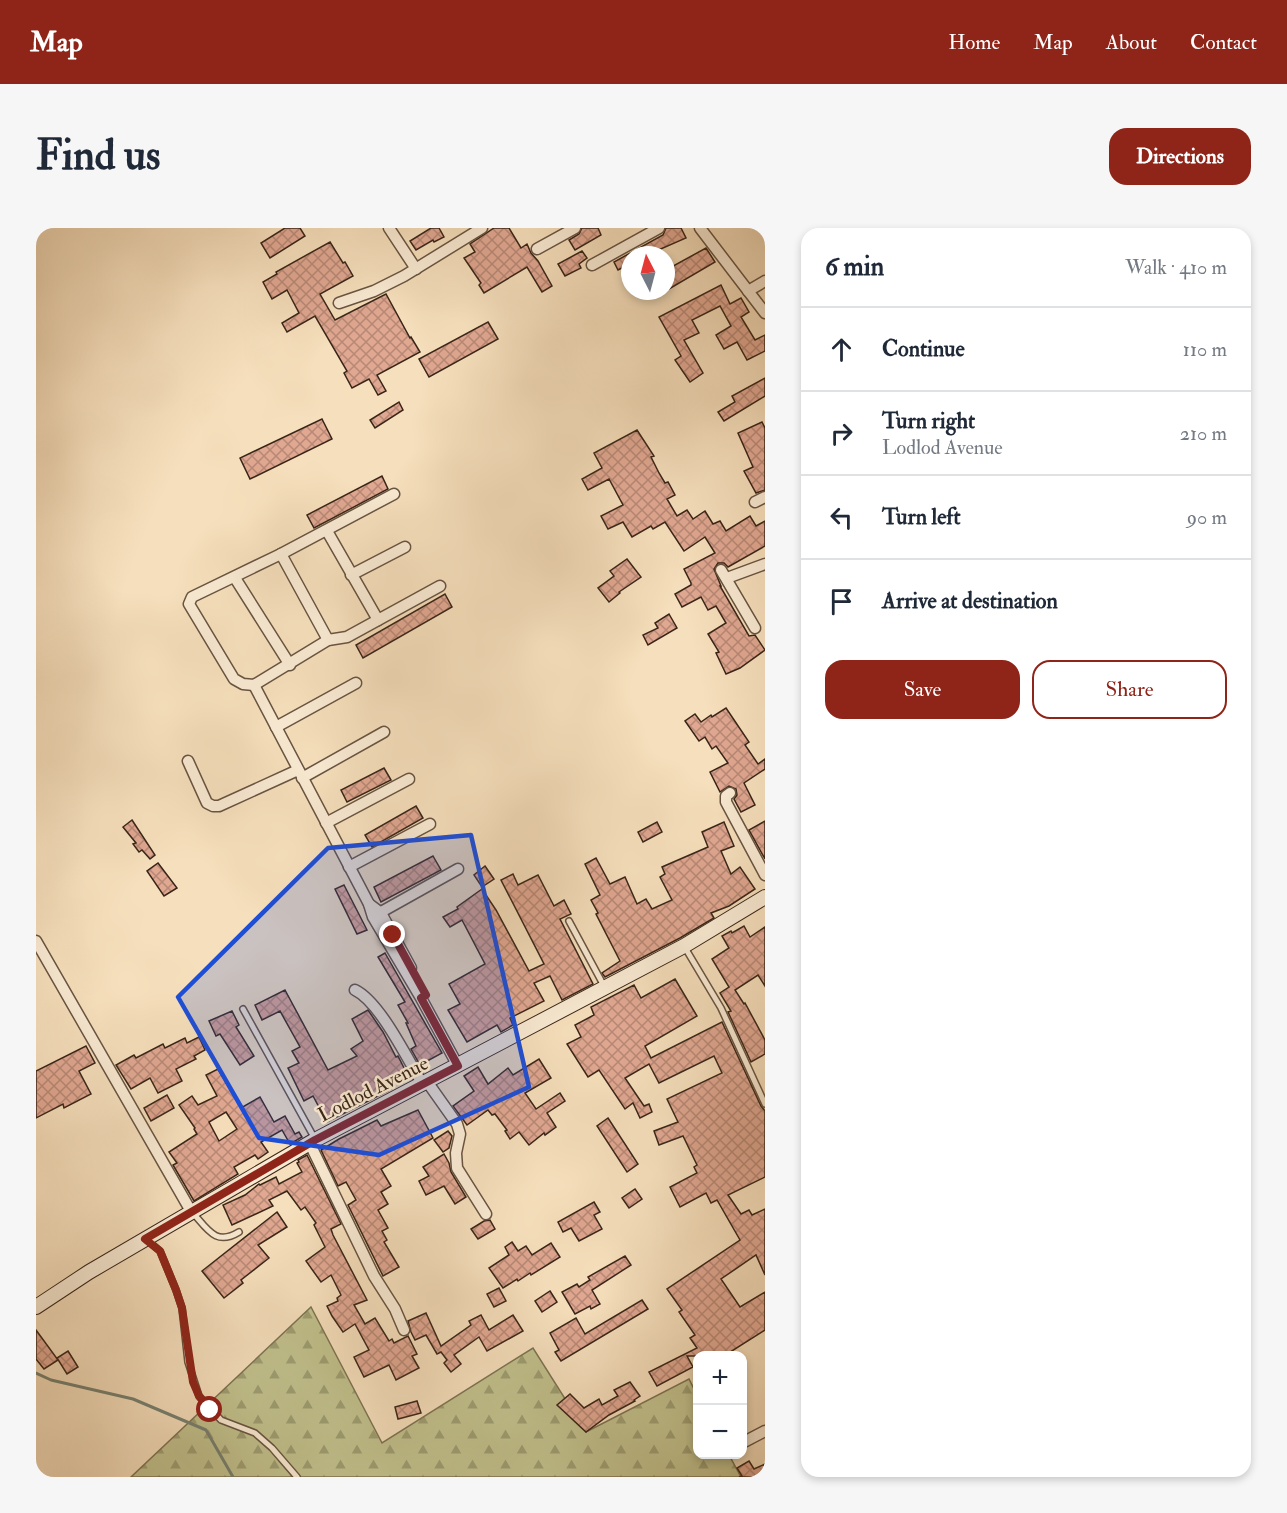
<!DOCTYPE html>
<meta charset="utf-8">
<style>
:root{--surface:#fff;--page:#f6f6f7;--text:#1f2937;--muted:#747a83;--line:#e0e1e3;--accent:#8f2418}
body{margin:0;font-family:"IM FELL Double Pica",serif;background:var(--page);color:var(--text)}
.controls{position:absolute;right:18px;bottom:18px;display:grid;overflow:hidden;border-radius:12px;box-shadow:0 3px 9px #0003}
.controls button{width:54px;height:54px;display:grid;place-items:center;padding:0;border:0;border-bottom:2px solid var(--line);background:var(--surface);color:var(--text);font:30px sans-serif}
.compass{position:absolute;left:585px;top:18px;width:54px;height:54px;border-radius:50%;background:var(--surface);box-shadow:0 3px 9px #0003;rotate:354deg}
.stop{position:absolute;width:18px;height:18px;margin:-14px;border:4px solid #8f2418;border-radius:50%;background:#fff}
.stop.end{background:#8f2418;border-color:#fff;box-shadow:0 2px 6px #0008}
.list{margin:0;padding:0;list-style:none}
h2{display:flex;justify-content:space-between;align-items:center;height:78px;margin:0;padding:0 24px;font-size:26px}
h2 small{font-size:20px;font-weight:400;color:var(--muted)}
.list li{display:grid;grid-template-columns:39px 1fr auto;gap:18px;align-items:center;box-sizing:border-box;height:84px;padding:0 24px;border-top:2px solid var(--line)}
.list b{display:block;font-size:22px;white-space:nowrap}
.list p{margin:0;font-size:20px;white-space:nowrap;color:var(--muted)}
.list em{font-size:20px;font-style:normal;color:var(--muted)}
.actions{display:flex;gap:12px;padding:18px 24px}
.actions a{flex:1;padding:14px 0;border:2px solid var(--accent);border-radius:18px;text-align:center;font-size:21px;color:var(--accent)}
.actions .main{background:var(--accent);color:#fff}
.icon{flex:none;width:33px;height:33px;fill:none;stroke:currentColor;stroke-width:2;stroke-linecap:round;stroke-linejoin:round}
.map{position:relative;flex:none;width:729px;height:1249px;overflow:hidden;border-radius:18px}
header{display:flex;align-items:center;gap:36px;box-sizing:border-box;height:84px;padding:0 30px;background:var(--accent);color:#fff}
header strong{font-size:28px}
nav{display:flex;gap:33px;margin-inline-start:auto;font-size:21px}
.intro{display:flex;align-items:center;justify-content:space-between;box-sizing:border-box;height:144px;padding:0 36px}
h1{margin:0;font-size:42px}
.button{padding:15px 27px;border-radius:18px;background:var(--accent);color:#fff;font-size:21px;font-weight:700}
main{display:flex;gap:36px;padding:0 36px}
aside{flex:1;background:var(--surface);border-radius:18px;box-shadow:0 3px 9px #0003}
.map>svg:first-child{display:block}
.forest{fill:url(#forest-firs);stroke:#7d7352;stroke-width:1.5}
.lines{fill:none;stroke-linecap:round;stroke-linejoin:round}
.stream{stroke:#768070;stroke-width:3}
.building{fill:url(#building-cross-hatch);stroke:#392518;stroke-width:1.5;fill-rule:evenodd}
.service-casing{stroke:#685441;stroke-width:8}
.minor-casing{stroke:#685441;stroke-width:13}
.secondary-casing{stroke:#392518;stroke-width:16}
.service{stroke:#f9ead3;stroke-width:5}
.minor{stroke:#f9ead3;stroke-width:10}
.secondary{stroke:#f9ead3;stroke-width:14}
.route{stroke:#8f2418;stroke-width:8}
.marked{fill:#1d4ed8;fill-opacity:0.2;stroke:#1d4ed8;stroke-width:4.5;stroke-linejoin:round}
.labels{text-anchor:middle;dominant-baseline:central;stroke-width:5;stroke-linejoin:round;paint-order:stroke}
.street-label{font-size:20px;fill:#392518;stroke:#f9ead3}
</style>
<header>
<strong>Map</strong>
<nav><a>Home</a><a>Map</a><a>About</a><a>Contact</a></nav>
</header>
<div class="intro"><h1>Find us</h1><a class="button">Directions</a></div>
<main>
<div class="map">
<svg width="729" height="1249" viewBox="0 0 729 1249">
<defs>
<pattern id="forest-firs" width="22" height="20" patternUnits="userSpaceOnUse" patternTransform="scale(1.5)"><rect width="22" height="20" fill="#c1c18d"/><path d="M5 1l3.5 6h-7zM16 11l3.5 6h-7z" fill="#9e9d72"/></pattern>
<pattern id="building-cross-hatch" width="8" height="8" patternUnits="userSpaceOnUse" patternTransform="scale(1.5)"><rect width="8" height="8" fill="#e0a791"/><path d="M0 0l8 8M0 8l8-8" fill="none" stroke="#b78875"/></pattern>
</defs>
<rect width="100%" height="100%" fill="#f6dfbc"/>
<filter id="stains"><feTurbulence type="fractalNoise" baseFrequency=".00333" numOctaves="4"/><feColorMatrix values="0 0 0 0 .2 0 0 0 0 .09 0 0 0 0 .02 0 0 0 .5 -.17"/></filter>
<radialGradient id="worn" r=".72"><stop offset=".6" stop-color="#630" stop-opacity="0"/><stop offset="1" stop-color="#630" stop-opacity=".3"/></radialGradient>
<polygon class="forest" points="275,1079 346,1215 497,1120 550,1204 653,1151 661,1167 662,1226 693,1227 705,1249 95,1249"/>
<g class="lines">
<polyline class="stream" points="0,1145 15,1152 97,1171 170,1202 197,1249"/>
</g>
<g class="building">
<polygon points="249,0 264,0 269,8 234,30 225,15"/>
<polygon points="395,0 403,0 408,9 398,14 397,12 380,22 374,13"/>
<polygon points="458,0 473,0 485,20 491,16 495,25 502,33 516,58 506,64 491,39 448,65 443,57 445,55 428,30 439,24 434,16"/>
<polygon points="546,0 562,0 565,7 539,22 533,12 543,6"/>
<polygon points="630,0 645,0 650,10 611,27 594,27 594,36 582,42 578,34 627,7"/>
<polygon points="294,14 307,35 309,34 317,48 284,66 299,92 350,66 374,110 375,109 384,124 341,147 350,163 342,167 333,151 316,160 308,145 311,143 279,88 251,104 246,95 263,85 251,62 236,71 227,54 241,46 240,44"/>
<polygon points="670,20 679,34 633,61 630,56 630,42"/>
<polygon points="546,23 551,30 543,36 545,40 529,48 522,36"/>
<polygon points="685,57 694,76 705,70 713,84 705,89 719,112 729,107 729,123 711,132 701,114 688,121 680,107 695,98 684,78 656,92 663,105 648,112 667,145 654,154 639,132 645,128 623,89"/>
<polygon points="452,94 462,111 393,149 383,131"/>
<polygon points="729,150 729,168 688,193 682,184 699,174 696,168"/>
<polygon points="363,174 367,182 339,200 334,192"/>
<polygon points="286,191 296,211 214,251 204,230"/>
<polygon points="726,194 729,200 729,262 720,265 708,243 717,239 702,205"/>
<polygon points="601,202 618,228 615,229 623,245 629,255 632,254 639,267 631,271 641,288 651,282 657,291 669,283 677,296 684,293 690,303 714,288 720,298 729,293 729,318 692,339 688,335 682,335 678,341 685,358 684,358 713,408 719,407 729,422 704,440 690,446 680,425 683,424 672,406 690,395 680,378 672,382 665,369 646,379 639,366 655,357 655,355 648,341 679,325 669,309 648,323 629,294 617,301 615,298 596,309 587,294 572,301 565,288 587,277 573,251 552,262 546,251 566,240 558,225"/>
<polygon points="346,248 352,261 278,300 271,287"/>
<polygon points="591,331 605,349 583,364 584,365 573,374 562,360 578,348 574,343"/>
<polygon points="409,366 416,379 327,430 320,417"/>
<polygon points="633,386 641,400 612,417 607,407 622,400 619,395"/>
<polygon points="690,480 713,514 709,517 722,536 729,531 729,541 708,555 719,577 705,584 698,571 701,567 700,561 693,558 684,564 674,544 692,535 680,518 676,521 669,509 663,513 649,493 659,486 665,494 675,487 676,489"/>
<polygon points="348,540 355,552 311,574 305,562"/>
<polygon points="380,578 387,590 336,619 329,607"/>
<polygon points="96,592 119,627 114,631 106,622 103,624 97,616 100,615 87,599"/>
<polygon points="729,593 729,631 713,602"/>
<polygon points="621,594 626,604 607,614 602,604"/>
<polygon points="688,594 698,618 685,623 695,646 704,639 719,661 693,678 675,685 678,690 644,710 569,749 566,745 584,733 560,686 562,685 555,672 564,667 549,636 560,630 574,656 589,649 601,676 610,671 616,681 636,672 624,649 629,646 626,639 672,619 666,604"/>
<polygon points="397,628 405,642 345,674 338,659"/>
<polygon points="122,635 141,660 128,668 111,643"/>
<polygon points="449,638 458,651 446,659 438,647"/>
<polygon points="477,646 482,657 502,647 518,678 528,672 535,686 524,691 557,756 526,772 514,748 498,755 508,773 474,790 477,797 465,804 461,797 431,814 412,782 424,776 413,756 449,736 426,692 414,699 407,689 422,681 421,679 446,661 460,682 493,743 508,736 465,652"/>
<polygon points="308,657 331,702 321,706 299,661"/>
<polygon points="708,698 714,709 729,699 729,758 722,747 699,762 708,776 709,775 729,812 729,826 715,834 692,784 695,783 684,765 693,759 676,731 693,720 686,708 695,703 696,705"/>
<polygon points="349,725 406,825 384,837 375,821 380,818 370,795 372,795 362,777 369,774 342,729"/>
<polygon points="639,751 661,788 609,818 615,830 686,794 725,878 729,883 729,949 692,967 705,986 713,982 716,987 729,981 729,1047 720,1027 685,1051 704,1079 729,1064 729,1102 688,1128 651,1128 657,1139 621,1158 613,1144 661,1120 654,1110 659,1107 643,1084 646,1082 631,1061 704,1012 681,972 675,975 670,965 644,979 634,959 661,945 658,939 661,937 647,908 623,917 618,903 642,894 631,871 686,845 678,828 623,855 613,836 589,850 608,878 613,876 616,884 604,890 597,875 589,881 563,842 552,849 531,816 545,809 539,797 558,787 555,779 598,757 605,770"/>
<polygon points="249,762 292,842 321,828 315,821 327,813 316,791 332,782 347,804 360,829 362,828 371,846 349,857 352,863 291,894 277,868 268,873 252,840 263,835 256,823 264,819 244,783 226,792 219,777"/>
<polygon points="196,783 203,797 200,799 218,828 204,837 184,806 180,808 173,793"/>
<polygon points="163,809 169,822 158,828 160,831 140,841 146,853 122,865 114,850 95,861 80,837 98,827 100,830 127,816 129,820 149,810 151,815"/>
<polygon points="50,818 59,835 43,843 55,866 28,880 27,876 0,890 0,843"/>
<polygon points="503,831 515,850 489,865 500,881 524,865 529,873 511,885 520,899 509,907 508,905 493,917 483,904 474,911 469,903 471,902 459,886 456,887 452,882 431,897 417,878 438,863 428,848 442,839 452,856 472,840 477,847"/>
<path d="M182 841 205 880 224 869 238 894 249 888 259 906 263 904 266 909 254 916 246 902 225 914 232 924 222 931 219 927 198 939 202 946 158 973 137 937 141 935 133 924 161 906 158 901 159 900 143 877 156 868 162 877 181 868 170 847ZM190 884 201 901 183 913 173 894Z"/>
<polygon points="131,867 138,880 115,893 108,880"/>
<polygon points="382,882 397,910 345,941 355,958 345,964 352,976 342,982 352,1000 346,1003 351,1012 348,1014 363,1039 347,1048 312,977 320,972 310,954 302,958 285,922 303,911 341,892 345,898"/>
<polygon points="572,890 602,936 591,944 561,898"/>
<polygon points="412,903 416,908 413,920 407,924 398,912"/>
<polygon points="408,926 413,935 415,944 430,969 419,976 408,958 390,967 383,953 393,948 387,939"/>
<polygon points="271,927 305,996 295,1001 297,1007 331,1072 318,1077 329,1096 339,1090 353,1113 356,1111 358,1115 372,1108 381,1126 376,1128 383,1140 360,1152 353,1137 328,1149 318,1129 333,1122 319,1096 307,1104 296,1088 291,1078 302,1073 301,1070 305,1067 295,1047 285,1054 270,1033 289,1019 278,997 280,995 269,979 265,982 251,963 233,972 237,978 196,997 187,977 209,967 223,956 224,957 240,949 243,956 266,944 261,935 263,934 262,932"/>
<polygon points="599,961 606,971 593,980 586,970"/>
<polygon points="558,974 564,984 558,987 566,1001 543,1013 535,1000 527,1004 522,994"/>
<polygon points="241,984 251,999 222,1017 233,1030 205,1052 207,1055 188,1070 166,1043"/>
<polygon points="454,992 459,1001 442,1011 435,1001 448,993"/>
<polygon points="476,1014 482,1023 490,1018 496,1027 515,1015 524,1029 495,1047 494,1045 482,1053 481,1051 467,1060 453,1040 473,1027 469,1019"/>
<polygon points="589,1028 595,1037 556,1062 564,1076 555,1081 554,1078 539,1086 526,1064 541,1056 543,1059 554,1052 552,1049"/>
<polygon points="463,1060 470,1073 458,1079 451,1066"/>
<polygon points="514,1063 521,1074 506,1084 499,1073"/>
<polygon points="606,1072 612,1081 525,1133 519,1124 523,1122 514,1105 540,1090 549,1106"/>
<polygon points="390,1085 405,1118 435,1097 433,1093 445,1087 453,1102 477,1087 487,1103 451,1123 443,1109 418,1127 425,1136 415,1144 408,1135 411,1132 405,1124 401,1126 390,1107 379,1112 375,1104 372,1093"/>
<polygon points="0,1102 22,1132 8,1141 0,1131"/>
<polygon points="32,1123 42,1139 31,1146 21,1130"/>
<polygon points="594,1154 604,1168 598,1172 599,1173 573,1187 550,1204 521,1177 534,1166 548,1180 563,1171 566,1177 582,1168 578,1162"/>
<polygon points="381,1173 385,1185 362,1191 359,1179"/>
<polygon points="713,1233 718,1241 729,1236 729,1249 703,1249 706,1248 701,1240"/>
</g>
<g class="lines">
<defs>
<g id="service">
<polyline points="533,693 568,758"/>
<polyline points="648,718 685,780 729,876"/>
<polyline points="207,781 279,911"/>
<path d="M157 985C172 1002 180 1018 203 1004"/>
<polyline points="111,1012 124,1023 140,1062 146,1080 152,1134 163,1168 185,1192 219,1205 236,1220 261,1249"/>
</g>
<g id="minor">
<polyline points="353,0 380,41"/>
<polyline points="664,0 729,85"/>
<polyline points="501,21 539,0"/>
<polyline points="556,37 623,0"/>
<polyline points="712,63 729,53"/>
<polyline points="303,75 338,63 368,48 446,0"/>
<polyline points="358,266 245,326 156,369 153,376 198,451 207,456 218,457 292,412 311,409 404,358"/>
<polyline points="719,274 729,269"/>
<polyline points="291,303 342,392"/>
<polyline points="245,326 292,412"/>
<polyline points="685,342 719,400"/>
<polyline points="315,347 369,319"/>
<polyline points="199,350 254,437"/>
<polyline points="691,350 729,336"/>
<polyline points="218,457 333,676 337,689 385,770 422,838"/>
<polyline points="240,499 320,455"/>
<polyline points="152,533 171,575 177,578 183,578 262,542"/>
<polyline points="266,550 348,504"/>
<polyline points="694,565 690,568 690,574 729,647"/>
<polyline points="290,595 373,551"/>
<polyline points="313,639 394,596"/>
<polyline points="333,676 345,685 375,740"/>
<polyline points="338,688 422,641"/>
<polyline points="0,713 156,985"/>
<path d="M319 762C344 774 372 832 387 857"/>
<polyline points="392,855 421,896 424,906 420,925 421,940 450,986"/>
<polyline points="274,916 338,1048 359,1081 368,1102"/>
<polyline points="706,1215 729,1203"/>
</g>
<polyline id="secondary" points="0,1079 53,1044 279,912 648,718 729,669"/>
</defs>
<use href="#service" class="service-casing"/>
<use href="#minor" class="minor-casing"/>
<use href="#secondary" class="secondary-casing"/>
<use href="#service" class="service"/>
<use href="#minor" class="minor"/>
<use href="#secondary" class="secondary"/>
</g>
<g class="lines">
<polyline class="route" points="174,1182 163,1168 157,1154 146,1080 140,1062 124,1023 109,1011 279,912 422,838 385,770 390,767 357,707"/>
</g>
<path class="marked" d="M435 607 493 859 343 927 223 910 142 769 292 620Z"/>
<g class="labels">
<g class="street-label">
<text transform="translate(337 861) rotate(-27)">Lodlod Avenue</text>
</g>
</g>
<rect width="100%" height="100%" filter="url(#stains)"/>
<rect width="100%" height="100%" fill="url(#worn)"/>
</svg>
<div class="controls">
<button>+</button>
<button>−</button>
</div>
<svg class="compass" viewBox="-18 -18 36 36"><path d="M0-13l5 13h-10z" fill="#e53935"/><path d="M0 13l5-13h-10z" fill="#747a83"/></svg>
<div class="stop" style="left:174px;top:1182px"></div>
<div class="stop end" style="left:357px;top:707px"></div>
</div>
<aside>
<h2>6 min<small>Walk · 410 m</small></h2>
<ul class="list">
<li><svg class="icon" aria-label="ahead" viewBox="0 0 24 24"><path d="M12 20V5M6 11l6-6 6 6"/></svg><div><b>Continue</b></div><em>110 m</em></li>
<li><svg class="icon" aria-label="right" viewBox="0 0 24 24"><path d="M7 20v-9h11M14 6l5 5-5 5"/></svg><div><b>Turn right</b><p>Lodlod Avenue</p></div><em>210 m</em></li>
<li><svg class="icon" aria-label="left" viewBox="0 0 24 24"><path d="M17 20v-9H6M10 6l-5 5 5 5"/></svg><div><b>Turn left</b></div><em>90 m</em></li>
<li><svg class="icon" aria-label="arrive" viewBox="0 0 24 24"><path d="M6 21V4h12l-3 4 3 4H6"/></svg><div><b>Arrive at destination</b></div></li>
</ul>
<div class="actions"><a class="main">Save</a><a>Share</a></div>
</aside>
</main>
